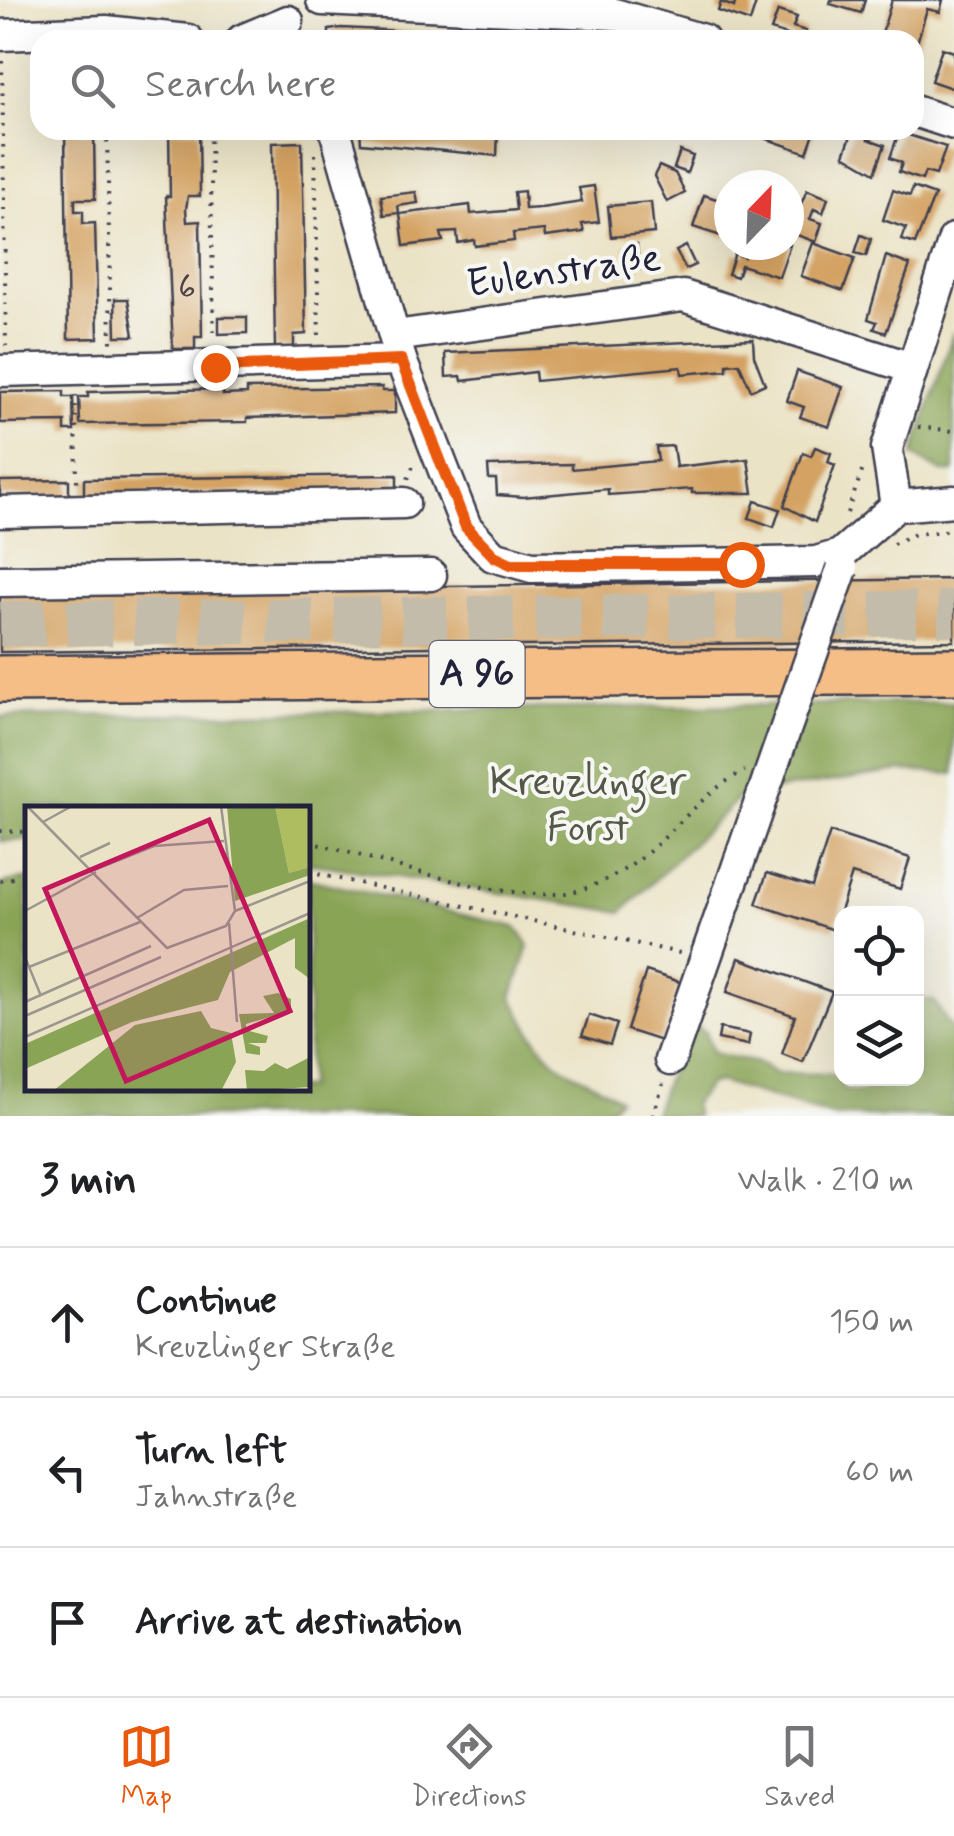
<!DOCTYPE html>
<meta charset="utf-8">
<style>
:root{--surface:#fff;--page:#f6f6f6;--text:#202124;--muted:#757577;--line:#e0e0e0;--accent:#ea580c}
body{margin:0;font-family:Mynerve,sans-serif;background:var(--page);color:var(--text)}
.controls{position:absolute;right:30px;bottom:30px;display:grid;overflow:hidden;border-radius:20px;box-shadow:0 10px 40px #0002}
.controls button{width:90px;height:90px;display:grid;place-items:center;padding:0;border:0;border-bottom:2px solid var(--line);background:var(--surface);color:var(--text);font:50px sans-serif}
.compass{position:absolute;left:714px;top:170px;width:90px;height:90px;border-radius:50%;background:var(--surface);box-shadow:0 10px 40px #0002;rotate:23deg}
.stop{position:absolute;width:30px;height:30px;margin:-22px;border:8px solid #ea580c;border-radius:50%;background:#fff}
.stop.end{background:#ea580c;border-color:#fff;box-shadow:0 2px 10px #0008}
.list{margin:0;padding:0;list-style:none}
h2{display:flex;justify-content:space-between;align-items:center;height:130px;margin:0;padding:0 40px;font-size:42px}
h2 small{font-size:32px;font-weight:400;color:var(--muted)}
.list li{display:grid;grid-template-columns:65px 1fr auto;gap:30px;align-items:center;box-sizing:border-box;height:150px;padding:0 40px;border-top:2px solid var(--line)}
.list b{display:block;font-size:38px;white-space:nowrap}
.list p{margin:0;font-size:32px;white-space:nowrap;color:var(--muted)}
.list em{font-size:32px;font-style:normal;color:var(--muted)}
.icon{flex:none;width:55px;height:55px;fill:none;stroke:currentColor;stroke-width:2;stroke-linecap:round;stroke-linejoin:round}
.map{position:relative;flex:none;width:954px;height:1116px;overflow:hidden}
.search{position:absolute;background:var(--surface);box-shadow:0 10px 40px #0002;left:30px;right:30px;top:30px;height:110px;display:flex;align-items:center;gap:25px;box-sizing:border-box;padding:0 35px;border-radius:30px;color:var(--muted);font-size:38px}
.sheet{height:580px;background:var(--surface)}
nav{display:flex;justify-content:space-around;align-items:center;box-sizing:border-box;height:140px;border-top:2px solid var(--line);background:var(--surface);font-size:28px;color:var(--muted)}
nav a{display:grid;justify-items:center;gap:5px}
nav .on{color:var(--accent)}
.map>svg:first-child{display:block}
.forest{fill:#8aa456;stroke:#566348;stroke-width:2.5}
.building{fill:#d4a262}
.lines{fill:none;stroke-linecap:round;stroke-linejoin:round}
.highway-tunnel{stroke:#c3bcaa;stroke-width:45;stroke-dasharray:45 22;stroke-linecap:butt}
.minor-casing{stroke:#403f50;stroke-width:35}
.highway-casing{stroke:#403f50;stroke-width:50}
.path{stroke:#403f50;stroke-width:4;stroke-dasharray:2.5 8;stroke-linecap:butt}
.minor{stroke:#fff;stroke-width:30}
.highway{stroke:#f6be87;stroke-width:45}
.minor-bridge-casing{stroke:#403f50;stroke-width:35;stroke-linecap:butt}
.minor-bridge{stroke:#fff;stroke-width:30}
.route{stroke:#ea580c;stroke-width:12}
.labels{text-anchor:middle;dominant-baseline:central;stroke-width:8;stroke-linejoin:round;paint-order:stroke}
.number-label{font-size:35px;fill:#4e4245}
.shield{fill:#f6f6f2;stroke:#626272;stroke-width:2.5}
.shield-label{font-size:38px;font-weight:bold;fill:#22223b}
.street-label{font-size:40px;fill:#22223b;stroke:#f6f6f2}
.park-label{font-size:40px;fill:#535848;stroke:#f6f6f2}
.inset-road{fill:none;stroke:#9b968e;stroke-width:2.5}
.view{fill:#c2185b;fill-opacity:0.15;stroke:#c2185b;stroke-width:5}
.inset-edge{fill:none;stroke:#22223b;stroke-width:5}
</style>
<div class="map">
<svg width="954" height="1116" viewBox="0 0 954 1116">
<rect width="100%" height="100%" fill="#f6f6f2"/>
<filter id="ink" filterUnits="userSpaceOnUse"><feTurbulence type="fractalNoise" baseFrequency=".01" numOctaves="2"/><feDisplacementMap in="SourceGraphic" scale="20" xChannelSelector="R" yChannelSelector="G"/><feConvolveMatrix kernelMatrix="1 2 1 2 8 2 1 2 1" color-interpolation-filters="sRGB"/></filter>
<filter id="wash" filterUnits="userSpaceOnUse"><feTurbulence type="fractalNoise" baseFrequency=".0048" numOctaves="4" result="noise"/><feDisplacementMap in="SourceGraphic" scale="40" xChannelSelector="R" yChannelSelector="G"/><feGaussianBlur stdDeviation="2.25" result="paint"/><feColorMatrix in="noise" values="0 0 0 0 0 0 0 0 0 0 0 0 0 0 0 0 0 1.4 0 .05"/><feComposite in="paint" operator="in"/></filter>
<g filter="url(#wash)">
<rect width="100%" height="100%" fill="#ebe3c6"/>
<g class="forest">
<polygon points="954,331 954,472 942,472 913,455"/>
<polygon points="954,702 954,774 900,771 742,795 622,912 308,863 308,808 28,808 27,840 0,841 0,717"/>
<path d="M27 878 28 1088H308V879L516 927 529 946 512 997C525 1020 540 1054 564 1068 583 1079 601 1085 619 1099L602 1116H0V885Z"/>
<polygon points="917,998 934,1001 954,1033 954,1116 833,1116 719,1082 710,1084 693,1104 696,1116 653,1116 676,1053 697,1026 705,1032 713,1053 762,1064 774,1073 829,1074 837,1077 843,1089 857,1092 877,1087 876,1079 916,1078"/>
</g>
<g id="blocks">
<g class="building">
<polygon points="736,0 756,3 750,22 718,11 721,2 734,7"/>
<polygon points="831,0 865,0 861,13 830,4"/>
<polygon points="892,0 943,0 940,12 927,9 915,50 914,40 882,33"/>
<polygon points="778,11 797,17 793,27 806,31 803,40 771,30"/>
<polygon points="508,22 520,23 520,40 507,40"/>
<polygon points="341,28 445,33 445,40 329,40 329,30"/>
<polygon points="942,48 954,52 954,89 931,81"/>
<polygon points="65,130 94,130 95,199 75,199 75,211 83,211 83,224 95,223 98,338 68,339"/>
<polygon points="169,130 199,130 200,196 188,196 186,209 187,222 200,221 202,337 195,337 195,349 173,349 166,196 170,196"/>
<polygon points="360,130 498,130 497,156 361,143"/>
<polygon points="770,130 815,130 807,153 767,139"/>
<polygon points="853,130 871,131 868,139 885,145 875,173 844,155"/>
<polygon points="899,132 946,147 936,175 925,172 922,180 899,172 902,163 890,158"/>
<polygon points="302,142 306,334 294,335 294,348 275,348 272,143"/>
<polygon points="680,151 693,156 687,173 674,168"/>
<polygon points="659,166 675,173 685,193 667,202 654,176"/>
<polygon points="594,186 599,222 582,224 584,232 545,237 544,230 513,233 514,241 475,246 474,240 458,243 457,232 441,233 443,241 404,246 400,214 470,205 471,214 516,210 514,192 524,191 525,209 541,208 582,202 579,188"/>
<polygon points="913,187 935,195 915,244 902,240 906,228 883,220 893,190 910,196"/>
<polygon points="807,190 828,198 823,213 814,209 810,219 822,223 816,242 789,232"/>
<polygon points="416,192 418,203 398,206 399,213 384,215 381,196"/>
<polygon points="704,195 729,203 727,238 693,227"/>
<polygon points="651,202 654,233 611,237 608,206"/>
<polygon points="861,235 871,239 866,256 855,253"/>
<polygon points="813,243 855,258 843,291 801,276"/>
<polygon points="637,244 639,270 629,271 626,245"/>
<polygon points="748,245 790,245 779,277 741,265 737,277 728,274 735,253 744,257"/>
<polygon points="686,246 695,265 686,269 676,251"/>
<polygon points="886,256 910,265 886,333 874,329 877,322 868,319"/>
<polygon points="115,299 128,299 134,336 116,336"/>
<polygon points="219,317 247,317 247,333 219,334"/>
<polygon points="753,339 754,356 765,384 751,390 739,363 727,364 727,370 682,374 681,367 536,381 535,372 462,381 461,376 446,377 445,353"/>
<polygon points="797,371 843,387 829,427 800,417 804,407 787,401"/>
<polygon points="382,387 382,391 395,391 395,413 247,418 247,422 80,424 79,397 88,397 88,392 223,389 223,395 247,394 247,389"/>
<polygon points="64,391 64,397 73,397 74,431 65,431 65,422 0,423 0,392"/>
<polygon points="673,446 676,467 748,459 753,493 692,493 692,489 608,495 608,489 523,497 497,495 496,479 489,479 488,466 572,464 572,469 658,461 656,447"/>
<polygon points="815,447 831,453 828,462 835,465 815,522 784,506 803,453 811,456"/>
<polygon points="397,475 397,490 84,495 84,479"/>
<polygon points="69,480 69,496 0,497 0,481"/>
<polygon points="755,501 780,509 774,527 749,518"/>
<polygon points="954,579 954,641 0,652 0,592"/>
<polygon points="830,832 910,858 900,889 852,874 834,930 756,904 767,873 812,887"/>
<polygon points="739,958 832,992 803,1062 782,1054 795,1016 727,992"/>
<polygon points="646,971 680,982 661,1041 627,1030"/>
<polygon points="589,1015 617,1024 610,1045 582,1036"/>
<polygon points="720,1028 750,1034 748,1045 718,1039"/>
</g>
</g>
</g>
<g filter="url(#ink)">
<use href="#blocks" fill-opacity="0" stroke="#403f50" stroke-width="2.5"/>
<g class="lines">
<polyline class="highway-tunnel" points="0,624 954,613"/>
<defs>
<g id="minor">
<polyline points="322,0 614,14 703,40"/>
<polyline points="0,35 106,31 188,40"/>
<polyline points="242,40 288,21"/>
<polyline points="914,111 954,124"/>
<polyline points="335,130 401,360 466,527 493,556 532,567 816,562 840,555 896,506 954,501"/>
<polyline points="395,336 683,296 912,368"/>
<polyline points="0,371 401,360"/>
<polyline points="896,506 887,448 954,239"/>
<polyline points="0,512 404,503"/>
<polyline points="0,581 431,575"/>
<polyline points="670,1060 782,739"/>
</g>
<polyline id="highway" points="0,679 954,671"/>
</defs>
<use href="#minor" class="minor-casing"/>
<use href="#highway" class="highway-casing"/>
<g class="path">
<polyline points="2,61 6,346"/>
<polyline points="107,130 111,345"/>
<polyline points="210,130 214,340"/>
<polyline points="315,154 319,340"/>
<polyline points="76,395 77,486"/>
<polyline points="918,427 954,431"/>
<polyline points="408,479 415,461"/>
<polyline points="847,513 864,466"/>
<polyline points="893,544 915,534 954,530"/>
<polyline points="0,831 28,832"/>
<path d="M308 842C378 858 487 898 556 894 580 893 606 881 627 868 670 841 699 792 745 771"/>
<polyline points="308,872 680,953"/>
<polyline points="0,881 28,874"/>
<polyline points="653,1116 663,1084"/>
</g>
<use href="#minor" class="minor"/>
<use href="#highway" class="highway"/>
<defs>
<polyline id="minor-bridge" points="782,739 842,569"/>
</defs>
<use href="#minor-bridge" class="minor-bridge-casing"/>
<use href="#minor-bridge" class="minor-bridge"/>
</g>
</g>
<g class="lines" filter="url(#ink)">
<polyline class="route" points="215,367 401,360 466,527 494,556 511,564 741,564"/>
</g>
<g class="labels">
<g class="number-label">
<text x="187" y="288">6</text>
</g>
<rect class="shield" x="429.5" y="641" width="95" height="66" rx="8"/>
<g class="shield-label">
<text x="477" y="674">A 96</text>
</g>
<g class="street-label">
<text transform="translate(564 272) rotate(-8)">Eulenstraße</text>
</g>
<g class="park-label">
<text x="588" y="783">Kreuzlinger<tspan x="588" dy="46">Forst</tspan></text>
</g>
</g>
<g transform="translate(25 806)">
<rect width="285" height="285" fill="#ebe3c6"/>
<path d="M250 0H285V61L264 67Z" fill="#adbd60"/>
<path d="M202 0H250L264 67 285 61V69L210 95ZM285 112V173L270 162V132L205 166 193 194 107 216 0 263V238ZM253 187 266 193V205L221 218V224L243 230 241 237H223L235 241V249L221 247 214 208 249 207 238 190ZM176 205 186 222 206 227 211 256 196 285H28L110 219ZM285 251V281L222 285 220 264 239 265 250 257 262 263Z" fill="#8aa456"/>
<path class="inset-road" d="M2 0 142 142 201 120 210 105M196 0 210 105M18 16 47 0M55 51 85 37M69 64 129 40 199 35M0 105 71 66M210 105 285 75M112 112 159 84 203 80M204 117 212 216M0 151 16 190M4 161 115 116M0 196 126 140M0 210 136 151M0 231 285 107"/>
<path class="view" d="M184 14 265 205 101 275 20 83Z"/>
<rect width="285" height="285" class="inset-edge"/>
</g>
</svg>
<div class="controls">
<button><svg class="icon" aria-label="locate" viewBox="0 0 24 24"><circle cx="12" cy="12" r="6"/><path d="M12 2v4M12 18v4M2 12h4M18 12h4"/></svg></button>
<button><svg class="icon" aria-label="layers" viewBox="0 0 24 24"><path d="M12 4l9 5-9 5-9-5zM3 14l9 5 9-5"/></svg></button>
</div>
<svg class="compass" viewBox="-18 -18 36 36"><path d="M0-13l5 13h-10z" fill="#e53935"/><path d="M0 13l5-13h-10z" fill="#757577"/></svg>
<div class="stop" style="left:741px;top:564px"></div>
<div class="stop end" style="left:215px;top:367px"></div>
<div class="search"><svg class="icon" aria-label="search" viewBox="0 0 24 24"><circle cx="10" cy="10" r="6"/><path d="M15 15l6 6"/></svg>Search here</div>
</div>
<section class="sheet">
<h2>3 min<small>Walk · 210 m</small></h2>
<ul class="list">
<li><svg class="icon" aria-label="ahead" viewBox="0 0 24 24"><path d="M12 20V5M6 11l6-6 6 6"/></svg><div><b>Continue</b><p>Kreuzlinger Straße</p></div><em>150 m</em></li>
<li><svg class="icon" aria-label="left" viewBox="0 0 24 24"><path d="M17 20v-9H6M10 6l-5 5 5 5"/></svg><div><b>Turn left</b><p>Jahnstraße</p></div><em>60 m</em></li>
<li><svg class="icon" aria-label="arrive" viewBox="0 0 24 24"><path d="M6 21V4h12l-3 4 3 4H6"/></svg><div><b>Arrive at destination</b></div></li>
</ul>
</section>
<nav>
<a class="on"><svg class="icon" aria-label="map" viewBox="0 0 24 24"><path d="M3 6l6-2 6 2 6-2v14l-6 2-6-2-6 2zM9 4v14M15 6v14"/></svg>Map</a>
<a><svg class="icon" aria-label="directions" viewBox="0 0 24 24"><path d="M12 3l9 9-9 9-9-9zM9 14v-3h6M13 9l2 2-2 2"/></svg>Directions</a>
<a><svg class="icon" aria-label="saved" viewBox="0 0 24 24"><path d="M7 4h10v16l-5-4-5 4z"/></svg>Saved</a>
</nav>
